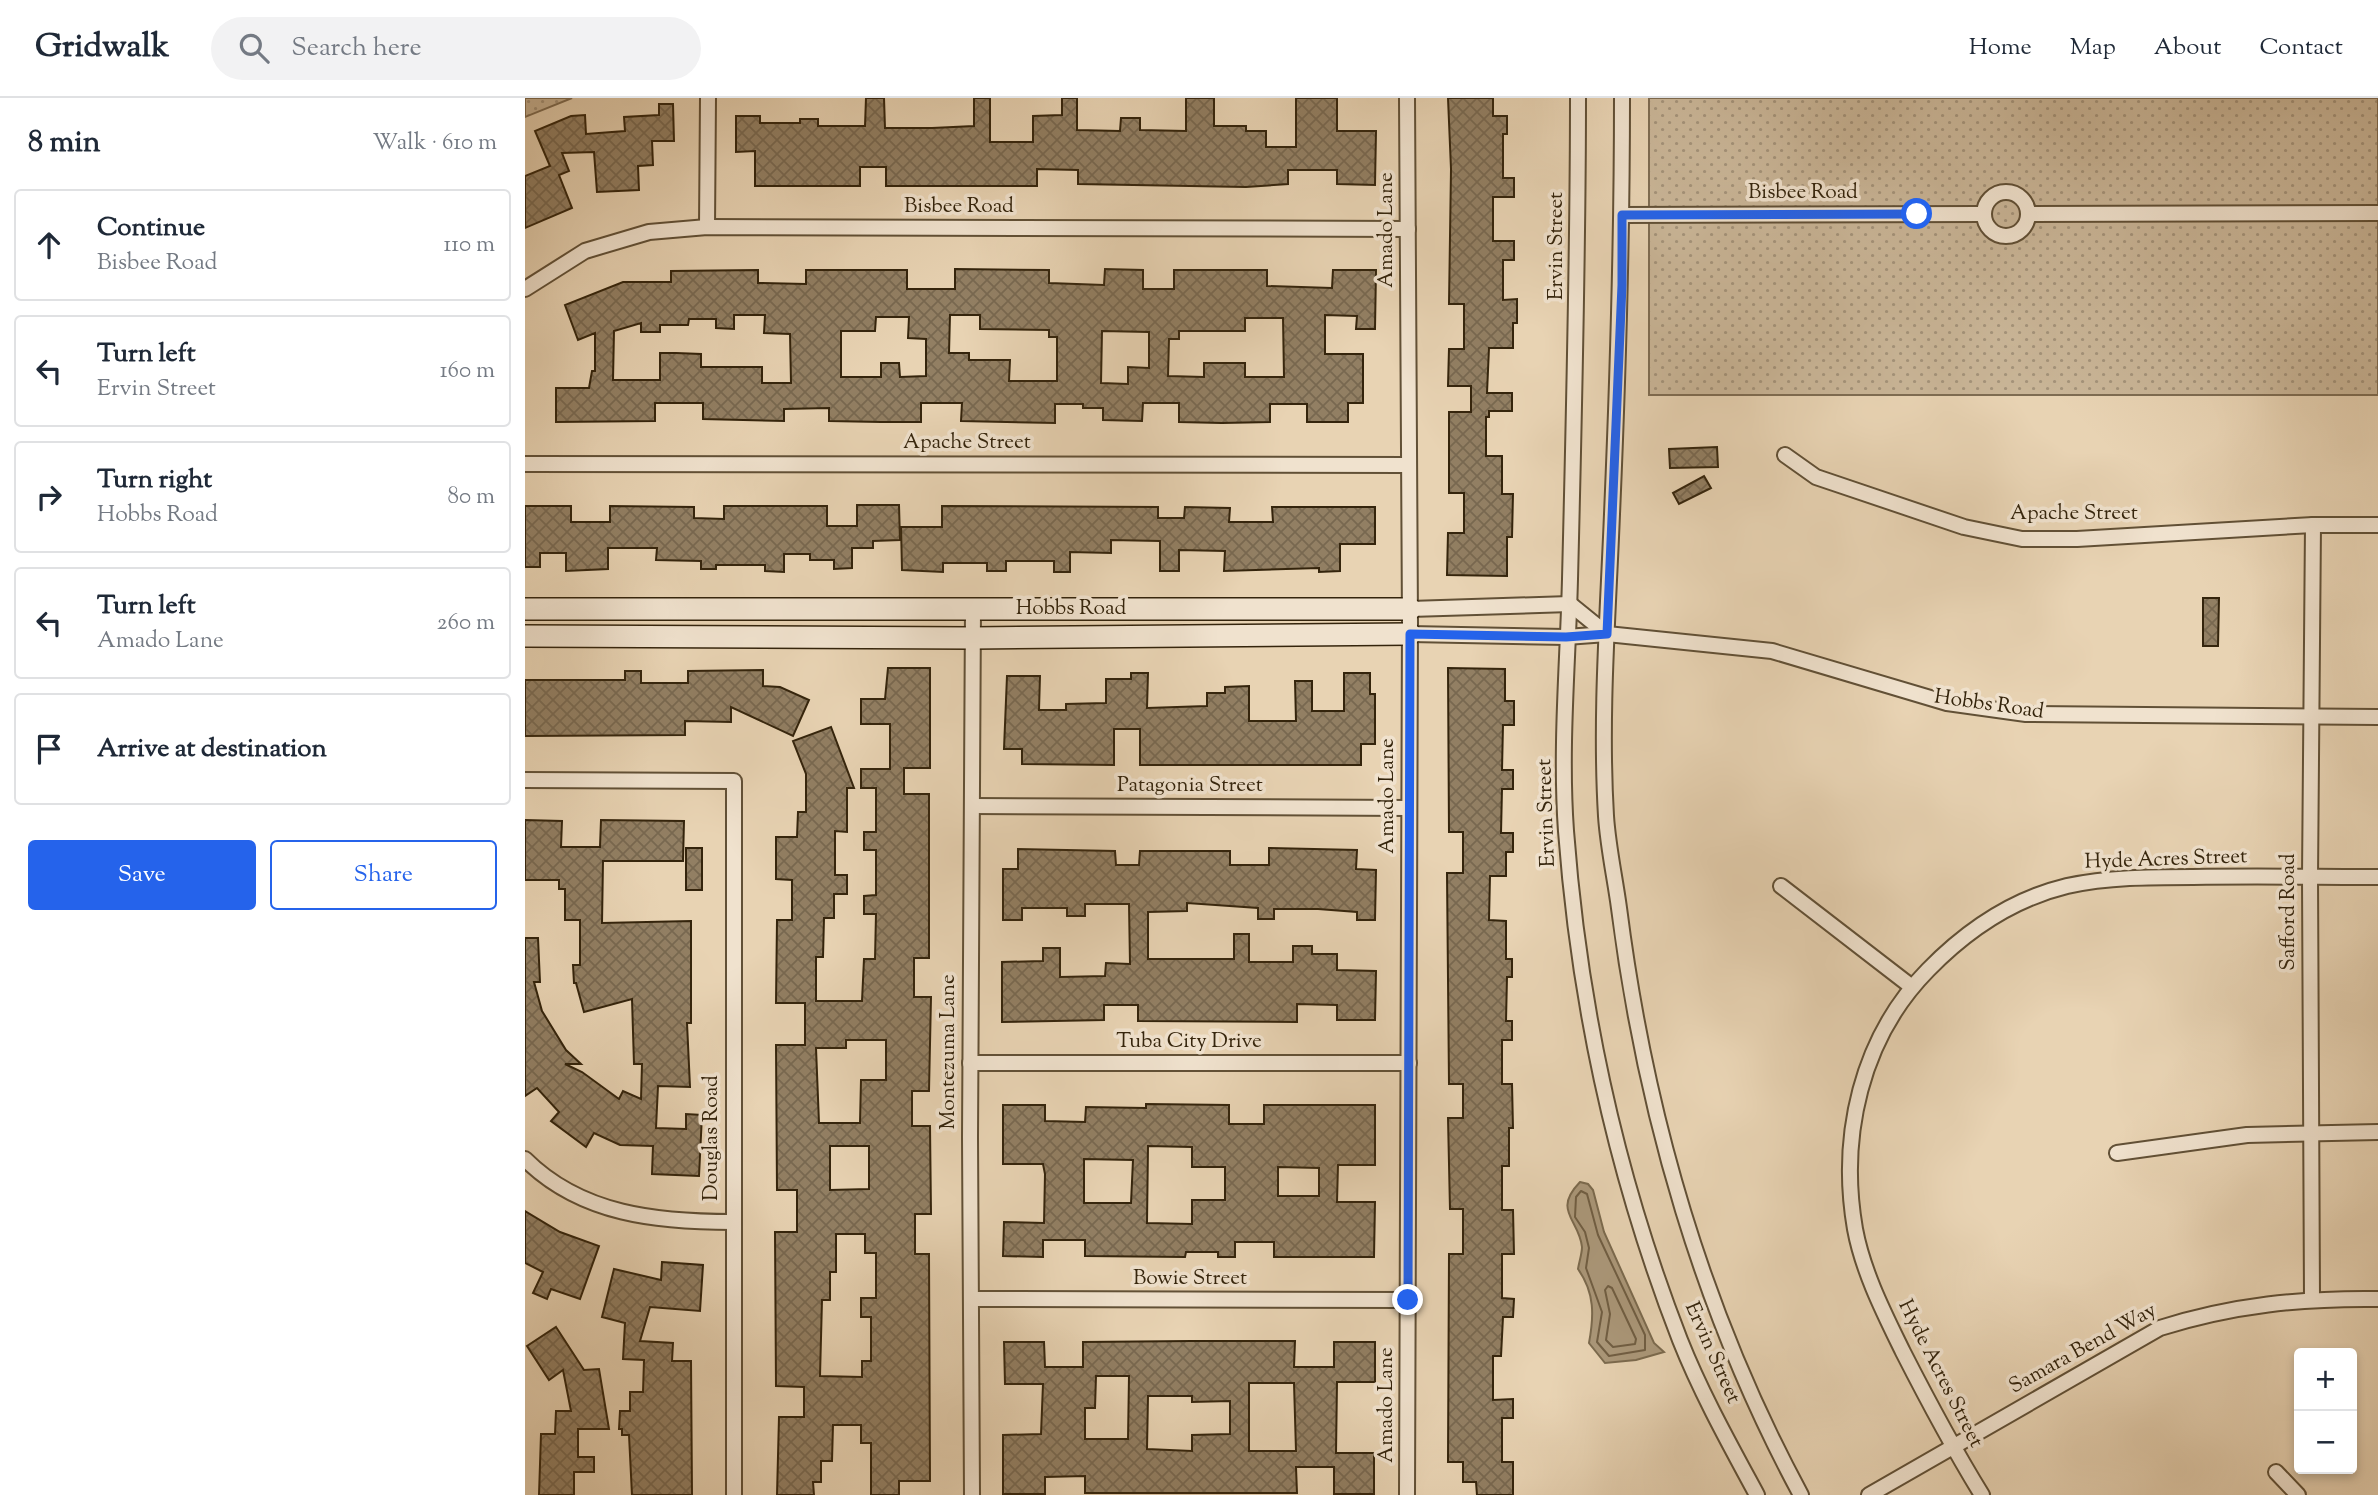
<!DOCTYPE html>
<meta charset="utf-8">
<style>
:root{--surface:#fff;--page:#f2f2f3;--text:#1f2937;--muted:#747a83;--line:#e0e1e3;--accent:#2563eb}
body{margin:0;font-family:"Sorts Mill Goudy",serif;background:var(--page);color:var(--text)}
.controls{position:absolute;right:21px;bottom:21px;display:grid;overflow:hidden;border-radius:7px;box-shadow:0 4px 10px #0003}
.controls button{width:63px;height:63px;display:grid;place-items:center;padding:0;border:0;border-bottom:2px solid var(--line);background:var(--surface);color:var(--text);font:35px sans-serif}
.stop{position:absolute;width:21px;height:21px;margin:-16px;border:5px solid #2563eb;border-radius:50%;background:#fff}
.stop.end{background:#2563eb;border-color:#fff;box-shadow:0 2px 7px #0008}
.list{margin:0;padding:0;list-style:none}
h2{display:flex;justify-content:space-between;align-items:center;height:91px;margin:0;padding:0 28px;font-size:30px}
h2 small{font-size:23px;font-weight:400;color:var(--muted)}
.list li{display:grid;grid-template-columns:46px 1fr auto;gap:21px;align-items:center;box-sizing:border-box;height:112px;margin:0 14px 14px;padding:0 14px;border:2px solid var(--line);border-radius:7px}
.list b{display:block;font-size:26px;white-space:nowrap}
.list p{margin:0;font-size:23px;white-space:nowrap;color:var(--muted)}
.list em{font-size:23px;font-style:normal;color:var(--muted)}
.actions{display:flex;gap:14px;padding:21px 28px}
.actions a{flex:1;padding:16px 0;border:2px solid var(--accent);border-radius:7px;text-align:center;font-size:24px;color:var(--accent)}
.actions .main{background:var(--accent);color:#fff}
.icon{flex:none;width:38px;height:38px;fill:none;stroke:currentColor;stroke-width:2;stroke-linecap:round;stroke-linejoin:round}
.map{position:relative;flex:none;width:1853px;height:1397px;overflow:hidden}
header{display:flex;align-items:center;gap:42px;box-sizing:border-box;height:98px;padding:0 35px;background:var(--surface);border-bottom:2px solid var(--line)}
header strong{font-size:33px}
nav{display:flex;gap:38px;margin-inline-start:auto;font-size:24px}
.search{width:490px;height:63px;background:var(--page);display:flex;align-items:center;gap:18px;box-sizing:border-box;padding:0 24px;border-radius:38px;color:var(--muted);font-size:26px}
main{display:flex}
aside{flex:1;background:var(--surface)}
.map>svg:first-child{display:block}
.grass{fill:url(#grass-dots);stroke:#7e6c52;stroke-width:2}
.water{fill:#ab987a;stroke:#7b6a4e;stroke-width:2}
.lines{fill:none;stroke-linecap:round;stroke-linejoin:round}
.shore{stroke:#705e43;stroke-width:2}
.building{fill:url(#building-cross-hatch);stroke:#34240c;stroke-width:2;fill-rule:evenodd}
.street-casing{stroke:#615036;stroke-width:18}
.secondary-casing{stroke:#34240c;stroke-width:24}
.street{stroke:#f0e2ce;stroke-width:14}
.secondary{stroke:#f0e2ce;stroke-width:21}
.route{stroke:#2563eb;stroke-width:9}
.labels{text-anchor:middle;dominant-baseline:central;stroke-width:7;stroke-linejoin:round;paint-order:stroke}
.street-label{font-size:21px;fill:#34240c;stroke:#f0e2ce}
</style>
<header>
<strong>Gridwalk</strong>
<div class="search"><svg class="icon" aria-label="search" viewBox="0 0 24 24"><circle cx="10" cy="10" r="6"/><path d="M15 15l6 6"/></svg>Search here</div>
<nav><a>Home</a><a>Map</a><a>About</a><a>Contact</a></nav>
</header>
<main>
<aside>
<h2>8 min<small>Walk · 610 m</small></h2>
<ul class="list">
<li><svg class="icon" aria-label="ahead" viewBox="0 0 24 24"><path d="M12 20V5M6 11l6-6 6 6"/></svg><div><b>Continue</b><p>Bisbee Road</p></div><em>110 m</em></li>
<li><svg class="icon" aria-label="left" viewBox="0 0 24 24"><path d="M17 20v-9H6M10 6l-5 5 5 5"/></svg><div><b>Turn left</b><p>Ervin Street</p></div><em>160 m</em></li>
<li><svg class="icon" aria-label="right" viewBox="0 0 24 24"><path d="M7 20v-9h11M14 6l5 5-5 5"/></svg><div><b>Turn right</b><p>Hobbs Road</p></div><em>80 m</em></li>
<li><svg class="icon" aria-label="left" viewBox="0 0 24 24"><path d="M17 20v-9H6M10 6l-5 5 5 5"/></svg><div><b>Turn left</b><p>Amado Lane</p></div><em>260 m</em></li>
<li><svg class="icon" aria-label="arrive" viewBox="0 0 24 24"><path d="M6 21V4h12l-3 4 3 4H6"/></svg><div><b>Arrive at destination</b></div></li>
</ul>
<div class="actions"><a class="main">Save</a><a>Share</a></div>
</aside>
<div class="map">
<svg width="1853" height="1397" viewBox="0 0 1853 1397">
<defs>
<pattern id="grass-dots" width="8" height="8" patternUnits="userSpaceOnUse" patternTransform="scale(1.75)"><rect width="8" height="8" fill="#c9b597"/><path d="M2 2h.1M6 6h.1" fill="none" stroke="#a4937a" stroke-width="1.8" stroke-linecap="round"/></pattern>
<pattern id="building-cross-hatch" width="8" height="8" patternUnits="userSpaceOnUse" patternTransform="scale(1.75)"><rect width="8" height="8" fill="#927f63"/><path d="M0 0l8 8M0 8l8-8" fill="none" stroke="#786850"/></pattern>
</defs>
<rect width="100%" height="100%" fill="#e8d3b3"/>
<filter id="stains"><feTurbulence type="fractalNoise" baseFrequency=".00286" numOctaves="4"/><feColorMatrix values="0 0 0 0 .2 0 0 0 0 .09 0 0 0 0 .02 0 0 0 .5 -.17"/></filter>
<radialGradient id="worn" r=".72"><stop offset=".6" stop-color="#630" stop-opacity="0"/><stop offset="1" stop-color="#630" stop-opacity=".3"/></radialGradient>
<g class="grass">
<polygon points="0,0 47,0 0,19"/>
<rect x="1124" y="0" width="729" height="297"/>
</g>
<path class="water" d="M1055 1084 1063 1086 1068 1092 1079 1134 1129 1245 1139 1254 1111 1262 1080 1265 1064 1245C1069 1218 1070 1195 1053 1171 1054 1164 1057 1156 1057 1149 1054 1121 1027 1113 1055 1084Z"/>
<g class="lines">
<g class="shore">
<polygon points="1056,1093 1062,1096 1073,1137 1120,1237 1120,1252 1084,1258 1072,1244 1077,1214 1061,1170 1064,1150 1060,1134 1050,1119 1051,1099"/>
<polygon points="1083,1188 1087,1190 1111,1241 1110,1246 1088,1249 1081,1242 1085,1216 1080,1192"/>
</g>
</g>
<g class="building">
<polygon points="341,0 359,0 360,30 407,30 449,28 449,0 465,0 465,44 508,44 508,18 537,17 537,0 552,0 552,32 595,33 596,20 615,20 615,32 661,33 661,0 689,0 689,28 721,28 721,33 741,33 741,49 771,49 771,0 812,0 812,33 851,33 850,87 812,86 812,72 763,72 763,86 721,89 553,86 553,72 512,71 512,88 361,88 361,69 335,69 335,88 230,88 230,53 211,54 211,18 235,18 235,25 275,25 275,21 293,21 293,28 340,28"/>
<polygon points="923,0 968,0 968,18 982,18 982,36 978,36 978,80 989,80 989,99 968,99 968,143 989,143 989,162 978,162 978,202 992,201 992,225 988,225 988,250 964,250 962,295 987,295 987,313 964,313 964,319 961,319 961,358 977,358 977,396 988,396 987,439 982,439 982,478 922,477 923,435 939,435 939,395 924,395 924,314 946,314 946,288 923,288 924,251 939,251 939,206 924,206 926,71"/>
<polygon points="134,6 148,6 149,43 127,43 128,67 113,68 114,92 72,94 69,54 37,55 44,73 34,77 47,110 0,130 0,78 25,68 10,33 46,18 60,17 61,36 100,33 99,19 134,17"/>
<path d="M430 171 524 172V185L579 187 580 171 618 172V191H649V172H742V188L807 190 808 172H851L850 231H831L832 218 800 217V256H838V305H823V324H782V306H745V324L697 325 654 324V305H618L617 323 578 322V310H558V306H530V325L436 323 437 305H396V324H356L304 323V310L259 311V323L178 321V305H130V323L31 324V290H64L67 273H70V235L53 242 40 207 98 184H146V173L233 172V185L281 186V172H382V191H430ZM209 217H240L239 235 265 236 266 285H237V269H176V256L151 255H135V282H88L89 233 116 225V234H135V227H163L164 221H191V230L209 231ZM425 217H455V231L524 232V239H532V283H484L485 262H444V255H424ZM351 219H384L383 240 401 241V278L375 279 374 265H356V279H316V233H350ZM720 220H758L759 279H720V265H679V279L643 278 644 241H654V233H720ZM577 233 624 234V270L603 269V286L576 285Z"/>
<polygon points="1192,349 1193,369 1145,370 1144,351"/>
<polygon points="1179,378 1186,390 1154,406 1148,395"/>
<polygon points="332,407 374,407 375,442 348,443 348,450 327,450 327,470 309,471 309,462 285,462 285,456 259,456 259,474 240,473 240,467 191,467 191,471 176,471 176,463 131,462 132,450 83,450 83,471 41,473 41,455 15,455 15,469 0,469 0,408 46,408 46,424 85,424 85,408 169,409 169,420 199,421 199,408 302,408 302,428 332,428"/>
<polygon points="417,408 633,409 633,420 659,420 660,409 705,410 704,424 748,424 747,409 850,409 850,446 815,446 815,473 794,474 794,470 699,473 700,453 654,452 654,473 635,473 635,443 586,442 586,455 545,454 545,474 529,474 529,463 481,463 481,473 462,473 462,465 418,465 418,474 377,472 376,429 417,429"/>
<polygon points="1678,500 1694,500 1693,548 1678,548"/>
<path d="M363 570H405V670H379V696H404V860H389V899H406L404 993H387V1028H405L406 1116H390V1156H404L405 1383H374V1397H346V1345H336V1327H308L307 1363H296V1384H288L289 1397H252L254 1319H279V1289L251 1288 250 1134H272V1092H252L251 947H280V905H251L252 822H267V782L251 781V739H272L273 714H281V676L268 643 306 629 329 690H322V734L310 733V777H322V796H309V820H299L298 859H291V903H337L339 861H350L351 816H339V798L351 797V752H339V734H351V690H336V671H365V626H336V601H360ZM321 942H361V982H336L335 1025H294L291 950H321ZM305 1048H344V1091L305 1092ZM311 1136H340V1155H351V1200H336V1219H346V1263H337V1279L295 1278 297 1202H305V1174H311Z"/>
<polygon points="923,570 980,571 980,603 989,603 989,627 978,627 977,672 988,672 988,691 977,691 976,735 988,735 988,754 981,754 981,778 965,778 964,822 981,823 981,861 987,861 987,879 982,879 981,923 987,923 987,942 977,942 977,986 987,986 988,1030 984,1030 984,1068 977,1068 977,1112 988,1112 989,1156 977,1156 977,1200 989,1201 988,1219 978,1219 976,1258 968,1258 968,1302 988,1301 988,1320 977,1320 977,1364 988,1364 988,1397 952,1397 951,1384 938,1384 938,1364 923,1364 924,1156 938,1156 938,1111 925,1111 923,1020 938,1020 938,986 924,986 922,775 938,775 938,734 924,734"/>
<polygon points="238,572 238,588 255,589 284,602 268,638 206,609 206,624 160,623 160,637 0,638 0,582 100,582 100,573 116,573 116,585 163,585 163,573"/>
<polygon points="606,575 623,575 622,610 682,608 682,595 700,595 700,589 724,588 724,623 771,623 770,583 787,583 787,613 819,613 819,575 845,575 845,596 850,596 850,646 836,646 836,667 615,667 615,631 589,631 589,667 497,666 497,651 479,651 482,578 515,578 514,612 541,612 541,606 581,605 581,581 606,581"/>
<polygon points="0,722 37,723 36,749 75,749 76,722 159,723 158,763 78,763 77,825 166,823 166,925 162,925 165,989 133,988 131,1030 161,1031 161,1016 177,1017 174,1078 127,1076 128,1048 95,1047 69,1035 61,1049 26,1023 34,1014 12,990 0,998 0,840 13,840 15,884 9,884 17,913 41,952 56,966 40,966 57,974 94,1001 98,993 116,1001 117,966 109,966 107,901 59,914 51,885 49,885 48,867 55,867 55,822 40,822 40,791 34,791 34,782 0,782"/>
<rect x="161" y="750" width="16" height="42"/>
<polygon points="744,750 832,752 831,771 851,772 850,822 832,822 832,814 793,811 749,811 749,821 733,821 733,810 662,805 662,813 623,814 623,861 709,861 709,836 724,836 724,864 768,864 768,848 787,848 787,856 812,856 812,872 851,873 850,922 812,922 812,907 772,906 772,924 613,923 613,907 579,907 579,922 477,924 477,864 518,863 518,850 535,850 535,879 580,878 581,865 605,866 604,806 560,806 560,818 542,818 542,810 497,810 497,822 478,822 478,771 493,771 493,751 590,753 591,767 614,767 615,753 705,753 705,767 744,767"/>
<path d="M621 1006 704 1007V1026H739V1007H850V1067H813L812 1104H850L849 1159H749V1144H710V1159H693V1154H661L660 1159 560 1158V1142H518V1159L478 1158 479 1124 519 1125 520 1076 518 1066H478V1007H520V1023L560 1024 561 1009 621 1010ZM623 1048 667 1049V1069H700V1102H667V1126L622 1125ZM559 1061 608 1062 606 1105H559ZM753 1069 794 1070V1098H753Z"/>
<polygon points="0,1113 35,1134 74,1148 55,1201 26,1191 22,1201 8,1195 18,1174 0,1165"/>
<polygon points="137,1164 178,1167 175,1213 125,1209 115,1243 148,1245 147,1263 166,1263 167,1397 107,1397 104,1337 97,1337 97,1331 94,1331 95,1313 105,1313 105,1294 118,1294 119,1262 98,1261 100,1225 77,1219 89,1171 136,1182"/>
<polygon points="31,1229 59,1272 74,1271 84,1331 53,1331 53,1359 69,1359 69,1374 49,1374 49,1397 14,1397 16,1336 30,1336 31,1313 46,1313 38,1272 24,1282 2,1248"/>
<path d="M666 1243H770L769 1269H809V1244H850V1284H812L811 1355H849V1396H809V1369H771L772 1395H560V1378L520 1379V1396H478V1337L516 1336 518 1286H480L479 1244H519L520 1269H558V1244ZM571 1278H604L603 1341H560V1310H570ZM724 1285H769L771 1353H724ZM623 1298H667V1304L705 1303V1336L667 1337V1353L622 1351Z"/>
</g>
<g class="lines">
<defs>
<g id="street">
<polyline points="882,0 885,525 882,1397"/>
<path d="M1053 0C1053 161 1049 321 1045 481 1043 564 1035 649 1041 733 1054 906 1092 1080 1155 1242 1176 1295 1205 1347 1232 1397"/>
<path d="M1097 0C1097 139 1093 277 1087 416 1083 517 1075 618 1081 718 1083 749 1090 780 1094 810 1120 1014 1178 1216 1276 1397"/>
<circle cx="1481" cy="116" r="22"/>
<polyline points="1503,116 1853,115"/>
<polyline points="1097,117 1458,116"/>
<polyline points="182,129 183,0"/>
<polyline points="0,191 60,153 124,134 182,129 883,131"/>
<polyline points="1260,357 1291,379 1439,429 1497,441 1552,441 1788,427 1853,427"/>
<polyline points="0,366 883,367"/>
<polyline points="885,511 1045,506 1082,536"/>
<polyline points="885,536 1041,539 1082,536 1247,553 1422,605 1501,616 1853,619"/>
<polyline points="0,682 209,683 209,1397"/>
<polyline points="447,708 884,710"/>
<polyline points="1256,788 1387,889"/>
<polyline points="445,965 884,965"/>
<polyline points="1592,1055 1722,1037 1853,1034"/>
<path d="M0 1061C56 1117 133 1124 208 1124"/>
<polyline points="1787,1200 1785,779 1788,427"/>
<polyline points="446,1201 883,1202"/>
<polyline points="1751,1374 1773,1397"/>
<polyline points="447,1397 445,1039 448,511"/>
<path d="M1344 1397 1635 1230C1708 1207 1777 1200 1853 1201"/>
<path d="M1457 1397C1428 1350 1403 1303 1378 1254 1359 1215 1338 1174 1330 1131 1314 1038 1336 940 1403 872 1441 833 1488 801 1542 788 1583 779 1625 779 1668 779 1730 778 1791 779 1853 779"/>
</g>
<g id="secondary">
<polyline points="0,511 885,511"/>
<polyline points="0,538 448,540 885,536"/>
</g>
</defs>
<use href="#street" class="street-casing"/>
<use href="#secondary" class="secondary-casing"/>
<use href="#street" class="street"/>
<use href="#secondary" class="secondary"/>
</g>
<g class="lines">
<polyline class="route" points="883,1202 885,536 1041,539 1082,536 1097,187 1097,117 1392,116"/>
</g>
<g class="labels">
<g class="street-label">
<text x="1278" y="95">Bisbee Road</text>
<text x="434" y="109">Bisbee Road</text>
<text transform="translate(862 132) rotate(-90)">Amado Lane</text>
<text transform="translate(1032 148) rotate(-90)">Ervin Street</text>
<text x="442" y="345">Apache Street</text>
<text x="1549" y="416">Apache Street</text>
<text x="546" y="511">Hobbs Road</text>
<text transform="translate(1464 607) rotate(8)">Hobbs Road</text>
<text x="665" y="688">Patagonia Street</text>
<text transform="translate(863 698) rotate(-90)">Amado Lane</text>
<text transform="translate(1022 715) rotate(-92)">Ervin Street</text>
<text transform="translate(1641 762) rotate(-2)">Hyde Acres Street</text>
<text transform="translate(1764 814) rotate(-90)">Safford Road</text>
<text x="664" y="944">Tuba City Drive</text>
<text transform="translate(424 954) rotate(-90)">Montezuma Lane</text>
<text transform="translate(187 1040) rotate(-90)">Douglas Road</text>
<text x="665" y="1181">Bowie Street</text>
<text transform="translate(1558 1251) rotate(-29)">Samara Bend Way</text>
<text transform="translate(1187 1255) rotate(66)">Ervin Street</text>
<text transform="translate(1415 1276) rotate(63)">Hyde Acres Street</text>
<text transform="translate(862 1307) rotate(-90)">Amado Lane</text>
</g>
</g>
<rect width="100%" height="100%" filter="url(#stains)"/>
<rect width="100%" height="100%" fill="url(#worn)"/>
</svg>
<div class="controls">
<button>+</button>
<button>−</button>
</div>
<div class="stop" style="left:1392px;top:116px"></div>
<div class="stop end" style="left:883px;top:1202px"></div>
</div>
</main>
